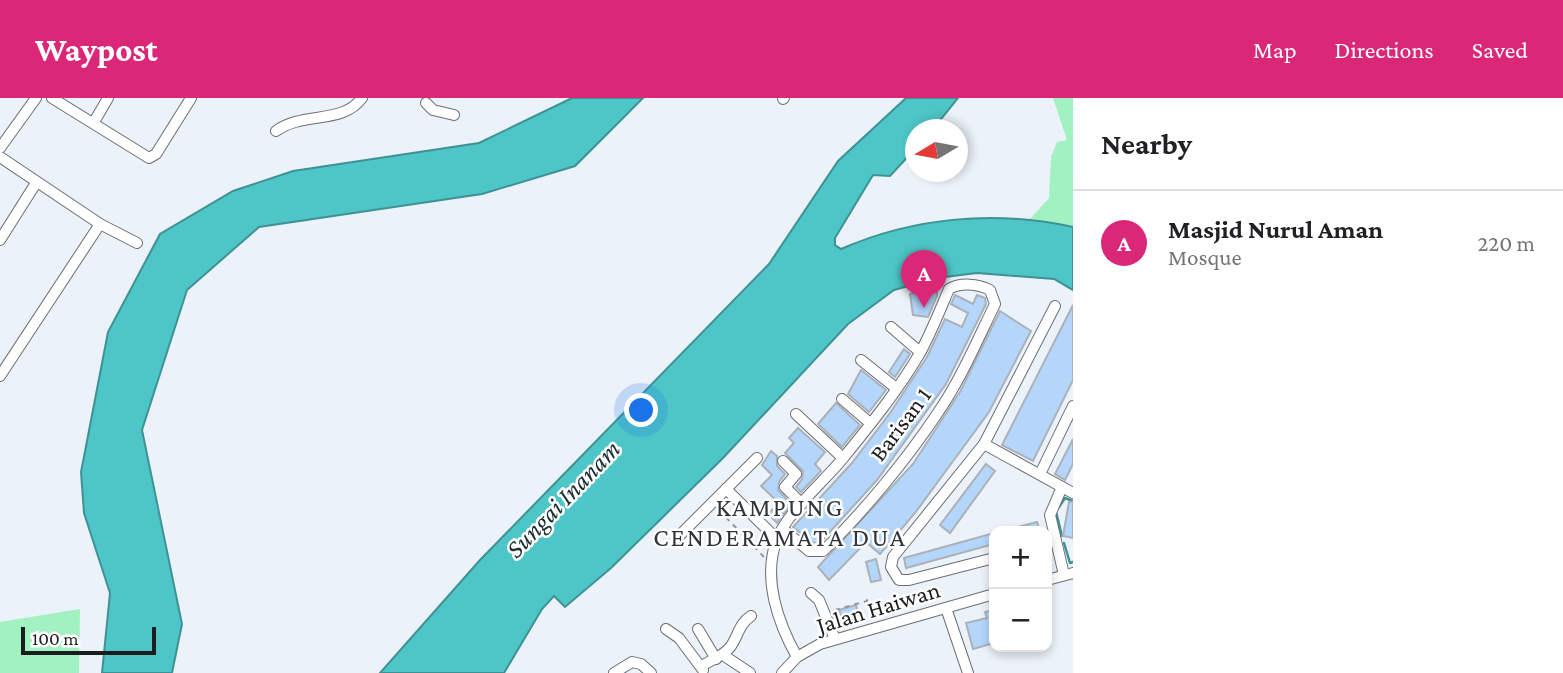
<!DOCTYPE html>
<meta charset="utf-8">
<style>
:root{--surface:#fff;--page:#f6f6f6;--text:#202124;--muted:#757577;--line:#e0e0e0;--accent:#db2777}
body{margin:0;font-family:"Crimson Pro",serif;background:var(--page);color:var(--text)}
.controls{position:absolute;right:21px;bottom:21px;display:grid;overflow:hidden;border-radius:14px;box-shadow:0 4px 10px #0003}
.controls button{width:63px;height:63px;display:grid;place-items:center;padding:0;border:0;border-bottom:2px solid var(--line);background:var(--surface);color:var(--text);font:35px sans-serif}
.compass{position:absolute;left:905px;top:21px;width:63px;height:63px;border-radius:50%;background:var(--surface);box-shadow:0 4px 10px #0003;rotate:260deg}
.scale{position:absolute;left:21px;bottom:18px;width:135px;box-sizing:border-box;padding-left:7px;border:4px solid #1a1c1e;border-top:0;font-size:19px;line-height:24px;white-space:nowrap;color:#1a1c1e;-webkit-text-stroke:5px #fff;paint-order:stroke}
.you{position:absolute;left:642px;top:313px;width:24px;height:24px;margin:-18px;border:5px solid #fff;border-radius:50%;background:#1a73e8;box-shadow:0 0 0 10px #1a73e833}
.badge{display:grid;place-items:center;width:46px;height:46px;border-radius:50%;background:var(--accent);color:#fff;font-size:23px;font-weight:700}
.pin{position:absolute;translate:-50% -58px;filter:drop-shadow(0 2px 4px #0008)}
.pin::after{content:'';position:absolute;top:37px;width:24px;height:21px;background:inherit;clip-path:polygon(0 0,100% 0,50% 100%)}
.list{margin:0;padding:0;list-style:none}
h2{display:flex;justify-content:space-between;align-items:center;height:91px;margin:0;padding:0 28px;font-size:30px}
h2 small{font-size:23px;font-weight:400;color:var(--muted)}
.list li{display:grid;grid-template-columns:46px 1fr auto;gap:21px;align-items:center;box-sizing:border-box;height:105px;padding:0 28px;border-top:2px solid var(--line)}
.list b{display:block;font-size:26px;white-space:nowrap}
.list p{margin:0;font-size:23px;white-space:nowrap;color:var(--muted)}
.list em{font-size:23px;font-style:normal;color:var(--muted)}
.map{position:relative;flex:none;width:1073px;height:575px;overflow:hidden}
header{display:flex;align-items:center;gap:42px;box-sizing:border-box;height:98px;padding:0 35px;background:var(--accent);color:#fff}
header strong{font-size:33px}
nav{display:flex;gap:38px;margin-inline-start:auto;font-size:24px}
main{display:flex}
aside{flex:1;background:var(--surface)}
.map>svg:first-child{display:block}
.green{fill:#a1f1c1}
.water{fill:#4ec5c6;stroke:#3e9294;stroke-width:2}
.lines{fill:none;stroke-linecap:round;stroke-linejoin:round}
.stream{stroke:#3e9294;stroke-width:2.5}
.building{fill:#b4d6fb;stroke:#acb1b8;stroke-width:2}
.minor-casing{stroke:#6a6f75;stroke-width:12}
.path{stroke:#94989d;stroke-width:2;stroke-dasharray:5 5;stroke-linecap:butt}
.minor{stroke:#fff;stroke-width:10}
.labels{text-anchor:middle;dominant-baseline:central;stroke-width:5;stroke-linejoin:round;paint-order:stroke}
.street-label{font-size:24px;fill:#1a1c1e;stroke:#fff}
.water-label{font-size:26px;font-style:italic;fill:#192e2e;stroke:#fff}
.neighbourhood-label{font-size:26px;letter-spacing:2px;fill:#31353a;stroke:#fff}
</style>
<header>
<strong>Waypost</strong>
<nav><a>Map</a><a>Directions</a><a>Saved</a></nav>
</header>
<main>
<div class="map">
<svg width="1073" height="575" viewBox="0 0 1073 575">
<rect width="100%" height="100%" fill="#ecf2f9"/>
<g class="green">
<polygon points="1053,0 1073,0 1073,129 1030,121 1049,100 1051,59 1057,44 1067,42"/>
<polygon points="80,511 79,575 0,575 0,524"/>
</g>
<g class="water">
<polygon points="572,0 643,0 575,68 482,96 259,129 187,192 142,332 182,526 172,575 102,575 110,495 84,415 81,374 108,234 160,136 233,93 293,73 479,45"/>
<path d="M906 0H958L933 31 916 32 915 51 890 78 873 77 835 140V147L841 151C914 119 995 112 1073 129V192L1054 181 977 175 937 180 894 192 848 226 723 360 611 470 565 509 554 498 542 511 504 575H380L480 462 769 166 838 63Z"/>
</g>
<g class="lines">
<g class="stream">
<polyline points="1059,409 1065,400 1073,403"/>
<polyline points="1056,414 1062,438"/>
<polyline points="1064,445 1070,465 1073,464"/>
</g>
</g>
<g class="building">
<polygon points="937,192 937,198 928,219 913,217 910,196"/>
<polygon points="955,197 973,206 977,197 985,200 986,206 946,286 877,382 820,445 813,445 793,429 852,365 890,315 927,259 945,221 962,229 968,215 951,206"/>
<polygon points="1073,207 1073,282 1033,363 1002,347"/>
<polygon points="1000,213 1031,233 989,314 915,415 880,456 866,444 829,482 818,469 913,366 960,294"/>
<polygon points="904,251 910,256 895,279 889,274"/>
<polygon points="861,272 886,292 869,314 848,296"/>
<polygon points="836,305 860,327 842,349 818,326"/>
<polygon points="798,330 825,354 815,366 821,373 801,394 796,389 802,381 803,373 785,355 794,345 789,340"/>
<polygon points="1073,341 1073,366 1065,382 1055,376"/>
<polygon points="771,353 777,358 777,368 785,376 779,384 778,392 791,406 777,425 768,416 779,405 761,388 772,377 762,367"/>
<polygon points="986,366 995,373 950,435 940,427"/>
<polygon points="1069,404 1073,404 1073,440 1063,438"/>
<polygon points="1037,424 1040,433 1010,433 1010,431"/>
<polygon points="994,435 994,446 906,470 904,460"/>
<polygon points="876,461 881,482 871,484 866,464"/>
<polygon points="856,507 859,519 842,524 839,512"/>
<polygon points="994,512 994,545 973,551 966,525 987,520 985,514"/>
</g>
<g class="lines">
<defs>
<g id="minor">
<polyline points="52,0 149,60 156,56 191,0"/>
<polyline points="783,1 784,0"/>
<polyline points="426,5 433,12 454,17"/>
<polyline points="94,24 108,0"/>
<path d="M276 33C303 13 342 27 362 0"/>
<polyline points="0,50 36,0"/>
<polyline points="0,59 100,126 137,145"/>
<polyline points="0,142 36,85"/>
<polyline points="891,229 920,254"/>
<polyline points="861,262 896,290"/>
<polyline points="0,278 100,126"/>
<polyline points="842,301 870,325"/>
<polyline points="796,316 843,360"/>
<polyline points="984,346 1073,395"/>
<polyline points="757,360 726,391 777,441"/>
<polyline points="783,363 796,376 785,389 802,406"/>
<polyline points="1040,376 1073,308"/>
<polyline points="1062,389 1050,417 1064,477"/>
<path d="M783 431 809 453H823C862 416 907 361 937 316 960 283 977 243 995 206L990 192C978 186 961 184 949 191 940 212 931 235 920 255 899 291 871 326 844 359 825 383 788 413 777 441 762 480 778 525 797 559"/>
<polyline points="677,440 726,391"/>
<polyline points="994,460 909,482 899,482 891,469 893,459 984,346 1055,208"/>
<polyline points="1047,482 1073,475"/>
<polyline points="811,495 819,502 835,541"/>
<polyline points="946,510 968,575"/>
<polyline points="666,531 679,540 703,572"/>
<polyline points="698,531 716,561"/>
<polyline points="723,557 750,575"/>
<path d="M702 568C712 561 724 558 731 548 739 536 739 526 751 518"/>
<polyline points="614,575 632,564 641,566 651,575"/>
<polyline points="782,575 797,559 820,546 994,496"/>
</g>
</defs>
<use href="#minor" class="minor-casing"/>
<g class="path">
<polyline points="719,412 764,459"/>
<polyline points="835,512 867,503 867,499"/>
</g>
<use href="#minor" class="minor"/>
</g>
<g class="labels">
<g class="street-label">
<text transform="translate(900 326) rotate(-53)">Barisan 1</text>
<text transform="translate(878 509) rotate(-17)">Jalan Haiwan</text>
</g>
<g class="water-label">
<text transform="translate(563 401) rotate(-46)">Sungai Inanam</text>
</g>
<g class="neighbourhood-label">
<text x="780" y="409">KAMPUNG<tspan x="780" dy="30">CENDERAMATA DUA</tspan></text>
</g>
</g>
</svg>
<div class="controls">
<button>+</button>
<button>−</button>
</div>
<svg class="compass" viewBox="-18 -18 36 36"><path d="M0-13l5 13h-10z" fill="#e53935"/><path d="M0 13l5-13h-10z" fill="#757577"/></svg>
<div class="scale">100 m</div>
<div class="you"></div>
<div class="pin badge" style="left:924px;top:210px">A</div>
</div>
<aside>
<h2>Nearby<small></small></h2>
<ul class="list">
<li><span class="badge">A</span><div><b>Masjid Nurul Aman</b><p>Mosque</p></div><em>220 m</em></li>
</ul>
</aside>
</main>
